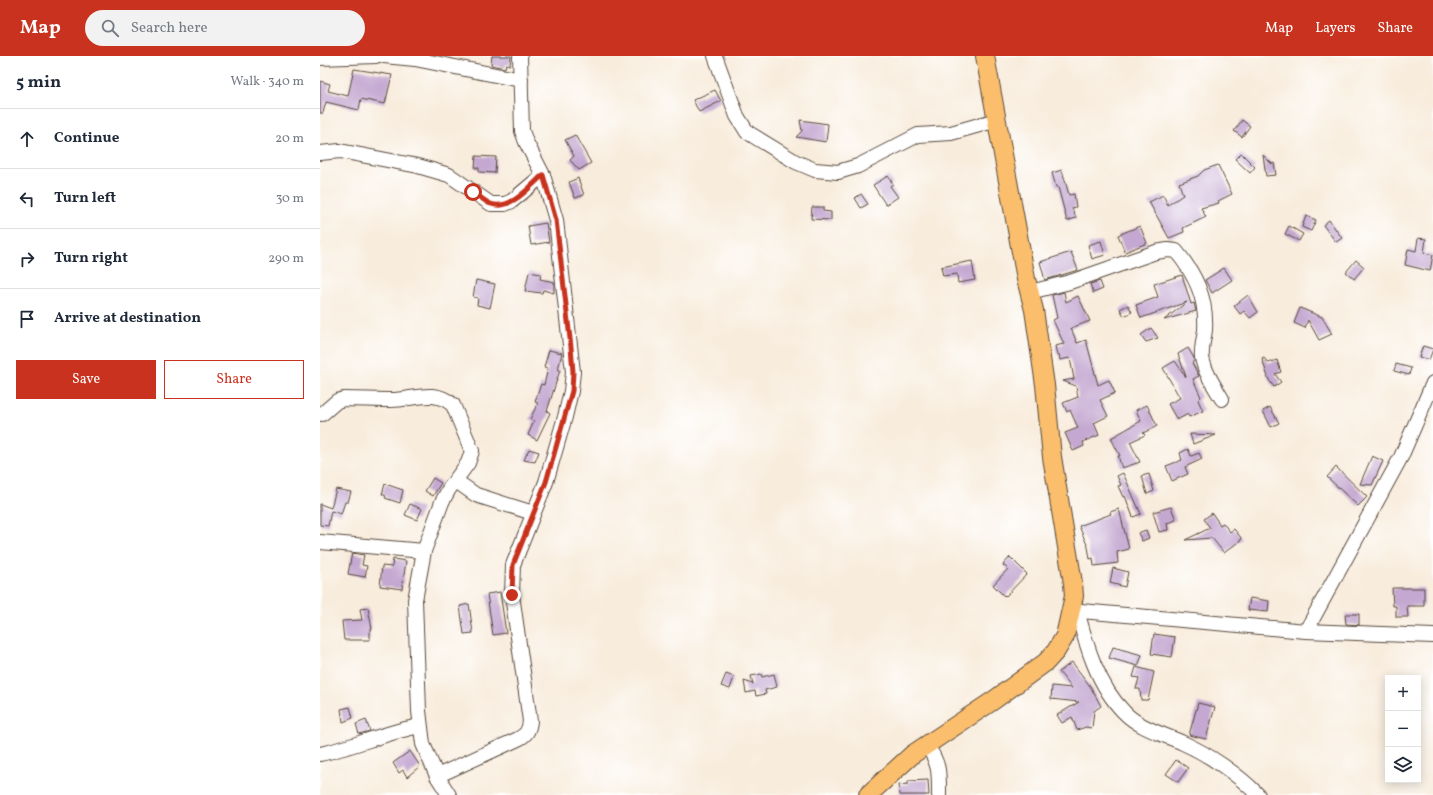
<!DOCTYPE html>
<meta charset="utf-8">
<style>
:root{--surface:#fff;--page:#f2f2f3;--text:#1f2937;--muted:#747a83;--line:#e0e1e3;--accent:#c8321e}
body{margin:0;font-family:Vollkorn,serif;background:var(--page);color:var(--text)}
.controls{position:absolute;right:12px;bottom:12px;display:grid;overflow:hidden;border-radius:0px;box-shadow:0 2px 10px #0003}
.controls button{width:36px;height:36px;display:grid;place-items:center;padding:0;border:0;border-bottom:1px solid var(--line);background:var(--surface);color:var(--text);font:20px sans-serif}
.stop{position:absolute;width:12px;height:12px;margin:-9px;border:3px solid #c8321e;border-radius:50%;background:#fff}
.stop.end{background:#c8321e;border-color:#fff;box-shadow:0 1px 4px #0008}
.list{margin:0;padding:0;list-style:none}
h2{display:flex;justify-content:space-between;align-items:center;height:52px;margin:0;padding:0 16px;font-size:17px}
h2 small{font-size:13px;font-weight:400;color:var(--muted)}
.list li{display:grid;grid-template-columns:26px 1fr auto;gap:12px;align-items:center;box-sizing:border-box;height:60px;padding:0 16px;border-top:1px solid var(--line)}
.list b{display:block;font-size:15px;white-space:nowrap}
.list em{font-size:13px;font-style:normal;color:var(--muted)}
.actions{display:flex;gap:8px;padding:12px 16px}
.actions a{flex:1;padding:9px 0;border:1px solid var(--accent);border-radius:0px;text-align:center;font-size:14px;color:var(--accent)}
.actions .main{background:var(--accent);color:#fff}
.icon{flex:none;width:22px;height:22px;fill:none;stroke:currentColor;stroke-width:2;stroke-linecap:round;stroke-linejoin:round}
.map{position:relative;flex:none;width:1113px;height:739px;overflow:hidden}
header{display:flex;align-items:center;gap:24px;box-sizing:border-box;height:56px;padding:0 20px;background:var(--accent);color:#fff}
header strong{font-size:19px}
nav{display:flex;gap:22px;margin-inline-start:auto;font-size:14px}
.search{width:280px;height:36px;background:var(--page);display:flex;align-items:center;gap:10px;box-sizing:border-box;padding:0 14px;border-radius:22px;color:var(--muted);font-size:15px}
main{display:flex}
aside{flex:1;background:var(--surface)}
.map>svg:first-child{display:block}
.building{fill:#c4a8d1}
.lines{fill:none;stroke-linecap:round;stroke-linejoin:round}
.minor-casing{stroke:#57473a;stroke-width:16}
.major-casing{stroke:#57473a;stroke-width:20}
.minor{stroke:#fff;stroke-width:14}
.major{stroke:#fabe6d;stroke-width:18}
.route{stroke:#c8321e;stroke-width:5}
</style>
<header>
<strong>Map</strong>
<div class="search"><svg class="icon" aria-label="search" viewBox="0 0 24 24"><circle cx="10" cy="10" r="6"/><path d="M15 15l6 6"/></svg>Search here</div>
<nav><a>Map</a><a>Layers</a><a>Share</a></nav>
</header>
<main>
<aside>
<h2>5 min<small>Walk · 340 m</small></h2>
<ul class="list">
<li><svg class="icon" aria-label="ahead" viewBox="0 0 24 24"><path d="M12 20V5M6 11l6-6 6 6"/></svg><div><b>Continue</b></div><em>20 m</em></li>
<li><svg class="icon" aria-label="left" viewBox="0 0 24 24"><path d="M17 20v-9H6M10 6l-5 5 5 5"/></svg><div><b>Turn left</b></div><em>30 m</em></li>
<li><svg class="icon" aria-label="right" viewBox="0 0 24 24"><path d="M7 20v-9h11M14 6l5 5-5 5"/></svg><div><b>Turn right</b></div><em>290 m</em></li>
<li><svg class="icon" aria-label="arrive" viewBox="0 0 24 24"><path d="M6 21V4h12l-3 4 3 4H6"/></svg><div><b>Arrive at destination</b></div></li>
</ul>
<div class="actions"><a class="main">Save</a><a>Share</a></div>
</aside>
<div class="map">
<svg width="1113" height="739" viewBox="0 0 1113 739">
<rect width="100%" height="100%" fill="#fff"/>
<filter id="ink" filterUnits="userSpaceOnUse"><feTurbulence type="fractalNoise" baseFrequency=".025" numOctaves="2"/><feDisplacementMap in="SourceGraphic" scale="8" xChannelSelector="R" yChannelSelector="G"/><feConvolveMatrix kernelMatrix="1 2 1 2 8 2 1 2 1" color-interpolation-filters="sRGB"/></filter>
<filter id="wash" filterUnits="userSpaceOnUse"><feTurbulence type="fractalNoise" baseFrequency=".012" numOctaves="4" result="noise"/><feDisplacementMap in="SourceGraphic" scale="16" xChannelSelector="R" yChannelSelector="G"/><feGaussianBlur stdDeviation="0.9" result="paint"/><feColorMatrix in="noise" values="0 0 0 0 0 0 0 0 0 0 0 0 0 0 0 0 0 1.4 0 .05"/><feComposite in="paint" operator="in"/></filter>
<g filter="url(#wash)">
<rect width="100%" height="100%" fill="#f8ecdc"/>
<g id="blocks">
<g class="building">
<polygon points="172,0 191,0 190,9 186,8 185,12 171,9"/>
<polygon points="34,13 72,19 65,48 41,43 39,54 6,46 3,57 0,57 0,25 10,28 8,35 28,40"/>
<polygon points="395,34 401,45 379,56 373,44"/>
<polygon points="480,64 508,68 506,86 476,81 482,75"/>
<polygon points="922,64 930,70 922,81 914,75"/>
<polygon points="255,79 271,107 259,114 250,104 254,100 245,84"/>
<polygon points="921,97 935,111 930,117 915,103"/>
<polygon points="943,99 952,108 954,107 956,119 946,120"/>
<polygon points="156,100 176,101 175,117 159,116 159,112 155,112"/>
<polygon points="898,109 912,138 898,145 899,147 881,152 886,161 863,172 864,176 849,182 829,146 843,139 848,149 863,139 859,127 878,120 884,114"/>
<polygon points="742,114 749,139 754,138 756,151 752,152 756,162 747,165 738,131 736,131 732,117"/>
<polygon points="568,120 573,128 570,130 578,141 566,149 553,129"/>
<polygon points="258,122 264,139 255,142 249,126"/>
<polygon points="541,138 548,148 541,152 535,142"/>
<polygon points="492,151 503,151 503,155 511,156 511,164 491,163"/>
<polygon points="986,160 996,164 991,175 982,171"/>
<polygon points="1009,164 1022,182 1016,186 1003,169"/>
<polygon points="226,167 229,186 211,189 208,170"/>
<polygon points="820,170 827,187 805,196 798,179"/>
<polygon points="969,170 983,178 979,185 965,178"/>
<polygon points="1098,182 1106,183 1104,197 1113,199 1110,215 1085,209 1088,193 1096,195"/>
<polygon points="781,185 785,199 772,203 768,189"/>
<polygon points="751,196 758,214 725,224 720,206"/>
<polygon points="1036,204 1044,211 1034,223 1026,216"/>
<polygon points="652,205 655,224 638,227 637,218 623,220 621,211"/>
<polygon points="904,212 912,224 892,237 885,224"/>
<polygon points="209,216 221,218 220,223 234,226 234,237 223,234 222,237 205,235"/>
<polygon points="862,219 871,248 874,247 876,255 844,264 867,246 821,262 816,249 838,241 834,228"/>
<polygon points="156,224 175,228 170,252 157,249 158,242 153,241"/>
<polygon points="780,225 783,233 773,237 770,228"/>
<polygon points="744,236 746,246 758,240 770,265 751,272 757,287 766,284 778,329 789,324 795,337 780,344 788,360 774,367 779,379 763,386 764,390 753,395 745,377 758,372 750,354 747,356 743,347 758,341 756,330 743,325 754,323 750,302 740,304 739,298 737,299 735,290 744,288 733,264 737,262 732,239"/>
<polygon points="928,239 938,256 930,262 924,255 920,258 914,250"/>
<polygon points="808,249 812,256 804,260 800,253"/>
<polygon points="980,252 1002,261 1012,278 999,284 988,264 985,272 974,267"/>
<polygon points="831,272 838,282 826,286 821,279"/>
<polygon points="1103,290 1113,293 1109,304 1099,301"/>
<polygon points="868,292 874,302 874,305 872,307 879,320 873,323 881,341 878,344 883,355 869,361 868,358 857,364 848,348 860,342 843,312 855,305 866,321 858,298"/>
<polygon points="229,294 242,297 238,313 240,314 227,355 230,357 217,384 208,379 214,365 210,363 218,347 215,346 221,328 224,329 228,312 224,311"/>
<polygon points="944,302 948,307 957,304 961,316 955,318 961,326 954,331 949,324 942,303"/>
<polygon points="1076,308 1091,312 1089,319 1074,315"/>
<polygon points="827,349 837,370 823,377 825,379 810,386 820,406 802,412 798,400 800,400 791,382 821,365 816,354"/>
<polygon points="950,351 959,367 951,371 943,355"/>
<polygon points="870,378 896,379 873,388"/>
<polygon points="209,393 219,396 215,406 204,404"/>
<polygon points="868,393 871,400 879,397 882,403 865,411 868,418 852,425 846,410 862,404 860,397"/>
<polygon points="1052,400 1063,405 1052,429 1040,428"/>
<polygon points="1016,411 1047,441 1038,450 1007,421"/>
<polygon points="803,417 821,458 813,461 805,440 803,441 798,430 801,429 797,420"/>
<polygon points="829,418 834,435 827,438 822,420"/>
<polygon points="113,422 121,427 113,440 105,435"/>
<polygon points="65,428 83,434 80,447 65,442 66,440 62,438"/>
<polygon points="16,433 31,436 28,446 25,446 21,458 11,455 8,470 0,469 0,448 11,452"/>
<polygon points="90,448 102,453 97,464 85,459"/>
<polygon points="851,451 856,464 847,467 848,474 839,476 833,456"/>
<polygon points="799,453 809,493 797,496 798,507 774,510 773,502 770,503 768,491 759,470 791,458 790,456"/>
<polygon points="892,457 900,469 903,467 910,476 914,473 922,483 904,497 892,482 865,484 890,472 884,463"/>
<polygon points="826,474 829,482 822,485 818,477"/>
<polygon points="32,497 44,499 42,509 47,510 45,521 28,518"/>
<polygon points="690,501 707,518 685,541 673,529 688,513 683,509"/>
<polygon points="73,503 86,505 82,533 60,530 62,510 72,511"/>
<polygon points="793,512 808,516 805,531 790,527"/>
<polygon points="1072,532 1104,532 1104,550 1087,550 1088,561 1076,561 1076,550 1073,550"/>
<polygon points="180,536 186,577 173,579 167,538"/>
<polygon points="930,542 949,545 948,556 928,554"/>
<polygon points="149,548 153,577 144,578 140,550"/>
<polygon points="48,552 52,573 50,573 50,584 24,584 22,565 42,564 40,553"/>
<polygon points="1025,558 1039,558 1039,569 1026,568"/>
<polygon points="834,578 855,581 852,601 831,598"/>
<polygon points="793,591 822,599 818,610 789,602"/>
<polygon points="752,606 770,630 781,650 774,655 772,672 766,671 757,674 752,661 742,667 737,659 759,646 731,643 732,630 752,632 739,616"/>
<polygon points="816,611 834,616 828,644 821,644 820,633 816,633 819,622 813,621"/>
<polygon points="406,618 414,621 410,633 401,630"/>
<polygon points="441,618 442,621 454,618 457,631 445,634 446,638 436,640 435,635 426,637 424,625 433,628 431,620"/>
<polygon points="878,647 895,651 886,683 869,679"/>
<polygon points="30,651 33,662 23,666 21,653"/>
<polygon points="46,664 50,675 39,678 36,668"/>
<polygon points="90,695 100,710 87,721 83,714 79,717 73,707"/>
<polygon points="856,704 868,712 858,726 846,718"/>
<polygon points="608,724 609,739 580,739 579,729 588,728 588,725"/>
</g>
</g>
</g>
<g filter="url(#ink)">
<use href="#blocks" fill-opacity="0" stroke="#57473a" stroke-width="1"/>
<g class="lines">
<defs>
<g id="minor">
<polyline points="64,0 95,3 201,24"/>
<polyline points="395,0 417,60 427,76 476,106 495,114 518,116 538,110 598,79 631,77 677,64"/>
<polyline points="0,2 56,0"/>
<polyline points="0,97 20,95 98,110 129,119 171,148 185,148 192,145 223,119"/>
<path d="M710 236 750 226 836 196 848 194 856 195C875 218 887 242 885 274 884 283 881 292 882 301 884 316 895 331 902 343"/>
<path d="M2 358 17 345 24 343C40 343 56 344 71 344 93 344 114 332 133 349L152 395 148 407 129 433 122 446 104 495 95 544 99 655 103 688 117 720 129 739"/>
<polyline points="136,425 156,439 213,457"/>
<polyline points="0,486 104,495"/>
<polyline points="750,554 986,575 1113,580"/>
<path d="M757 554C766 589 778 630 804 656 819 672 843 678 863 687 888 698 919 719 938 739"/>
<polyline points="986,575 1081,401 1113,327"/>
<path d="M606 688C620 708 619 716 619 739"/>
<path d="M0 698C34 691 66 676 100 670"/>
<path d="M117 720 198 683C206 679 209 675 210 665L192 539 193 509 226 426 245 361 251 335 253 316 236 164 223 119 206 86 202 75 200 0"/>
</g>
<polyline id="major" points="548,739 593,698 674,644 726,606 736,595 745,580 754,540 753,527 732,401 725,329 714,254 706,223 665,0"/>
</defs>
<use href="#minor" class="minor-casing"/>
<use href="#major" class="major-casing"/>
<use href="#minor" class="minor"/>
<use href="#major" class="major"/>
</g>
</g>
<g class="lines" filter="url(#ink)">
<path class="route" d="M153 136C158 139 165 146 171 148 191 155 210 130 223 119L236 164 251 291 253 316 252 335 226 426 193 509 192 539"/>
</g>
</svg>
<div class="controls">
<button>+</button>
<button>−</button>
<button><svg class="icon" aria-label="layers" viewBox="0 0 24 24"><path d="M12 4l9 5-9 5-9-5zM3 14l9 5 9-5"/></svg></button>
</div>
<div class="stop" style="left:153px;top:136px"></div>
<div class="stop end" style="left:192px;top:539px"></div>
</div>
</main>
